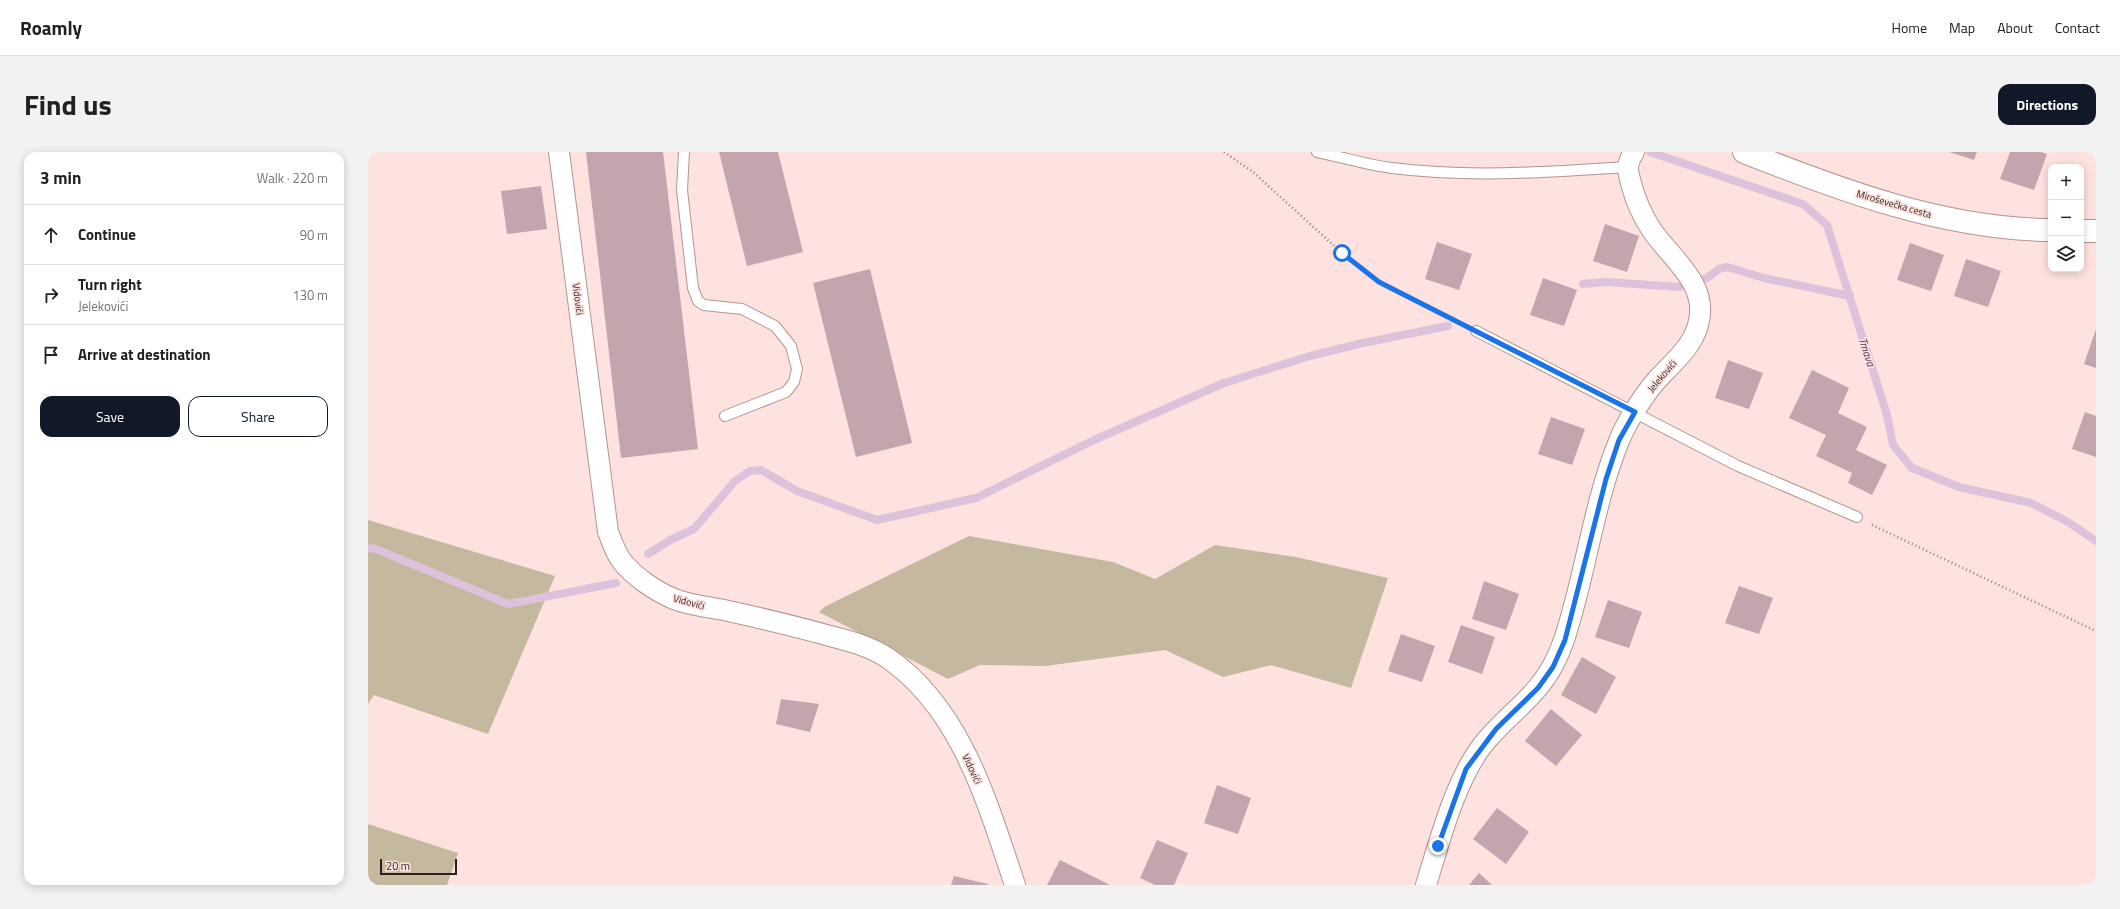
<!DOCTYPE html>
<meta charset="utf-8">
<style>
:root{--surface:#fff;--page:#f2f2f2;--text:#202124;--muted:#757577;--line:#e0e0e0;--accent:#111827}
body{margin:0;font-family:"Titillium Web",sans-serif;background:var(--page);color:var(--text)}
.controls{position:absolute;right:12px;top:12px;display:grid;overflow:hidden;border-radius:8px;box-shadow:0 2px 10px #0003}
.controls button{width:36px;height:36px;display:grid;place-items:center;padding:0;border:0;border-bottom:1px solid var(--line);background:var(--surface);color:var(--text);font:20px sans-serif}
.scale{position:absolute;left:12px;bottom:10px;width:77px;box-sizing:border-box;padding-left:4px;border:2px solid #2a1f1d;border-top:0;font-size:11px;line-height:14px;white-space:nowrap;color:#2a1f1d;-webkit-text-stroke:3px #fde2df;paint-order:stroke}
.stop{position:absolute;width:12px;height:12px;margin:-9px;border:3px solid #1a73e8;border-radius:50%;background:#fff}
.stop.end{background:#1a73e8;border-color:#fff;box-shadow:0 1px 4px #0008}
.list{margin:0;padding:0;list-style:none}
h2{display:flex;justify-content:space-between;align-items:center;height:52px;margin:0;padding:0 16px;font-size:17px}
h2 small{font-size:13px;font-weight:400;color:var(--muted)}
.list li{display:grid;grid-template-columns:26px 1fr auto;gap:12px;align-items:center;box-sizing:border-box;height:60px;padding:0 16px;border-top:1px solid var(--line)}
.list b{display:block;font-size:15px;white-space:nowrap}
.list p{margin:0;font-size:13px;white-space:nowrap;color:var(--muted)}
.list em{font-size:13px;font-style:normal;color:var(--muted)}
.actions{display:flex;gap:8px;padding:12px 16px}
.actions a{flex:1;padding:9px 0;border:1px solid var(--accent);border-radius:12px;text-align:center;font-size:14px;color:var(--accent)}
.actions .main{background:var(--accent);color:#fff}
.icon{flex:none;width:22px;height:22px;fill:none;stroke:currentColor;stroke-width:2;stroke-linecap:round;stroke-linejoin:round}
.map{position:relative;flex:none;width:1728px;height:733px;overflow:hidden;border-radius:12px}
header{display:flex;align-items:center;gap:24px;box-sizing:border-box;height:56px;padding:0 20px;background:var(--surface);border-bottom:1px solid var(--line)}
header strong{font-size:19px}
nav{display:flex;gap:22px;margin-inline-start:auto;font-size:14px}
.intro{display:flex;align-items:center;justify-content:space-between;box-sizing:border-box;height:96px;padding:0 24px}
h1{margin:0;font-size:28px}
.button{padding:10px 18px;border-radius:12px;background:var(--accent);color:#fff;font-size:14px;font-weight:700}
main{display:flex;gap:24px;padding:0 24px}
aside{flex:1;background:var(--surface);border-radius:12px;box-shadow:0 2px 10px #0003}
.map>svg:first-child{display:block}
.green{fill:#c4b89e}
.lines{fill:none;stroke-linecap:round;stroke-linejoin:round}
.stream{stroke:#dcc2da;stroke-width:8}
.building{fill:#c3a5ae}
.service-casing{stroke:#b29591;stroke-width:12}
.minor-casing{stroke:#b29591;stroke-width:22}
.secondary-casing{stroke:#b29591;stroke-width:24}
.path{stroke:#8f7d7a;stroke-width:2.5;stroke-dasharray:1 3;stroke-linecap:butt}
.service{stroke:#fff;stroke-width:10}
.minor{stroke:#fff;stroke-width:20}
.secondary{stroke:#fff;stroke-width:22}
.route{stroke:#1a73e8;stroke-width:5}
.labels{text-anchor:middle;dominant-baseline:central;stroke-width:3.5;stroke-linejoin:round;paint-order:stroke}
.street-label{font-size:10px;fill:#2a1f1d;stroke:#fde2df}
.water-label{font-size:11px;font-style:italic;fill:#482547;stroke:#fde2df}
</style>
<header>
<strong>Roamly</strong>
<nav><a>Home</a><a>Map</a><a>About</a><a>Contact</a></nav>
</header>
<div class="intro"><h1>Find us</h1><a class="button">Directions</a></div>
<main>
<aside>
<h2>3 min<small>Walk · 220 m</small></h2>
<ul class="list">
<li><svg class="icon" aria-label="ahead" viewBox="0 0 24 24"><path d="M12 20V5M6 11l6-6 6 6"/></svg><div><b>Continue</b></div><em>90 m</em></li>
<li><svg class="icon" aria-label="right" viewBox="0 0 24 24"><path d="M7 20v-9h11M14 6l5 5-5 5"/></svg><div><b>Turn right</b><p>Jelekovići</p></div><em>130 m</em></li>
<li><svg class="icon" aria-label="arrive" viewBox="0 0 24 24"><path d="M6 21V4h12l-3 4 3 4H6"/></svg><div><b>Arrive at destination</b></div></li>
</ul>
<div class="actions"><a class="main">Save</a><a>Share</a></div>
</aside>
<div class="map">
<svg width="1728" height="733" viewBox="0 0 1728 733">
<rect width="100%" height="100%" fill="#fde2df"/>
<g class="green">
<polygon points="0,368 187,424 120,582 6,543 0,552"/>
<polygon points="601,384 745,410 787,427 847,393 928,405 1020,426 983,536 903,513 855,525 797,498 677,514 612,513 580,527 451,460 458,454"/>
<polygon points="0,672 90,701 79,733 0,733"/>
</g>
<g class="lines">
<g class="stream">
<polyline points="1282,0 1435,52 1459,73 1519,263 1525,293 1544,316 1591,335 1663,351 1700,370 1728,389"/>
<polyline points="1215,132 1238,130 1311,135 1339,126 1351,117 1359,115 1396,126 1482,144"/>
<polyline points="0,396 8,397 140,452 248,431"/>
<polyline points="280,402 304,387 326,377 367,329 382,319 393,318 429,339 509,368 608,346 726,288 856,231 942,204 995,191 1080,174"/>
</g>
</g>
<g class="building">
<polygon points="218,0 295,0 330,297 253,306"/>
<polygon points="351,0 410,0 435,100 379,114"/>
<polygon points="1581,0 1609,0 1606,8"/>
<polygon points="1642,0 1673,0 1679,2 1666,38 1632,27"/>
<polygon points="173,34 179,77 139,82 133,39"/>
<polygon points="1237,72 1271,84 1259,120 1225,109"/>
<polygon points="1069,90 1104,102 1091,138 1057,127"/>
<polygon points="1542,91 1576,103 1563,139 1529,128"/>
<polygon points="1598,107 1633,119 1620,155 1586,144"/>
<polygon points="502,117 544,291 488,305 445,131"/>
<polygon points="1175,126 1209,138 1196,174 1162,163"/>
<polygon points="1728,177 1728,216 1716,212"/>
<polygon points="1360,208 1395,221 1381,257 1347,246"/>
<polygon points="1444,218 1481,236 1470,261 1499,275 1488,298 1519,313 1504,343 1480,331 1484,321 1448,304 1458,283 1421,266"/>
<polygon points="1717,260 1728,264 1728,305 1704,297"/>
<polygon points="1183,265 1217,277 1204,313 1170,302"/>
<polygon points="1116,429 1151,442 1138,478 1104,467"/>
<polygon points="1371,434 1405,446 1391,482 1357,471"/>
<polygon points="1240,448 1274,460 1261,496 1227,485"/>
<polygon points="1093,473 1127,485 1114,522 1080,510"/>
<polygon points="1033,482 1067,494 1054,530 1020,519"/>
<polygon points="1214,505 1248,525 1228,562 1193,543"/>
<polygon points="413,547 451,552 442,580 408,572"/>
<polygon points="1183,557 1214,583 1188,614 1157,589"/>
<polygon points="849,633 883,646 870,682 836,671"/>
<polygon points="1129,656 1161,680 1138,712 1105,687"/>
<polygon points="789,688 820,701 806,733 787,733 772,726"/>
<polygon points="692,708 742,733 679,733"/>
<polygon points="1111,721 1124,733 1101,733"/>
<polygon points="586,724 620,732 620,733 583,733"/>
</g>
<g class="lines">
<defs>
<g id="service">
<polyline points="316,0 314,38 325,136 330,149 336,153 374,157 407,174 423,194 429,217 426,230 418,240 357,264"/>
<path d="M949 0C974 5 999 13 1024 16 1102 26 1180 20 1259 15"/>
<polyline points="1108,179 1370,314 1489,365"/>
</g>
<g id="minor">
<path d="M191 0 240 380C244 389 247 400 253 408 265 424 287 439 306 447 321 453 340 455 356 458 392 466 427 474 462 484 482 489 504 495 521 507 594 558 620 653 647 733"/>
<path d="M1058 733C1071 691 1087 629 1114 594 1135 566 1169 545 1185 513 1196 493 1201 472 1207 450 1221 398 1230 340 1251 289 1258 271 1275 244 1288 229 1303 212 1324 196 1330 173 1342 132 1303 107 1283 77 1274 63 1267 47 1263 31 1259 17 1258 13 1266 0"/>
</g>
<g id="secondary">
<path d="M1376 0C1475 39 1576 77 1683 78"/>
<polyline points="1713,79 1728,79"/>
</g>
</defs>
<use href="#service" class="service-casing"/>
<use href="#minor" class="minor-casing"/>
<use href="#secondary" class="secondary-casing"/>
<g class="path">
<polyline points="856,0 885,20 974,101 1011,131 1093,172"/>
<polyline points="1504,373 1728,479"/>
</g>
<use href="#service" class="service"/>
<use href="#minor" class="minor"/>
<use href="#secondary" class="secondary"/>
</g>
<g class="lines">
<polyline class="route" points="974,101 1011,130 1267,260 1251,288 1238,327 1197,488 1185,515 1170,536 1128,577 1098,617 1070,694"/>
</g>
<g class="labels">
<g class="street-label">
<text transform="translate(1526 52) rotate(16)">Miroševečka cesta</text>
<text transform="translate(210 147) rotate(83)">Vidovići</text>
<text transform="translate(1294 224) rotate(-50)">Jelekovići</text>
<text transform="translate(321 450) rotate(15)">Vidovići</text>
<text transform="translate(604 617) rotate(65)">Vidovići</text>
</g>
<g class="water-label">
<text transform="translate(1499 200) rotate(72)">Trnava</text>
</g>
</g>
</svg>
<div class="controls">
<button>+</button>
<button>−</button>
<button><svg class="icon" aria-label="layers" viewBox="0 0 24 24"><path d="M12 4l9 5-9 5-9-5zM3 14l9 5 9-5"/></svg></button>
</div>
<div class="scale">20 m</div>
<div class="stop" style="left:974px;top:101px"></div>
<div class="stop end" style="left:1070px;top:694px"></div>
</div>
</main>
